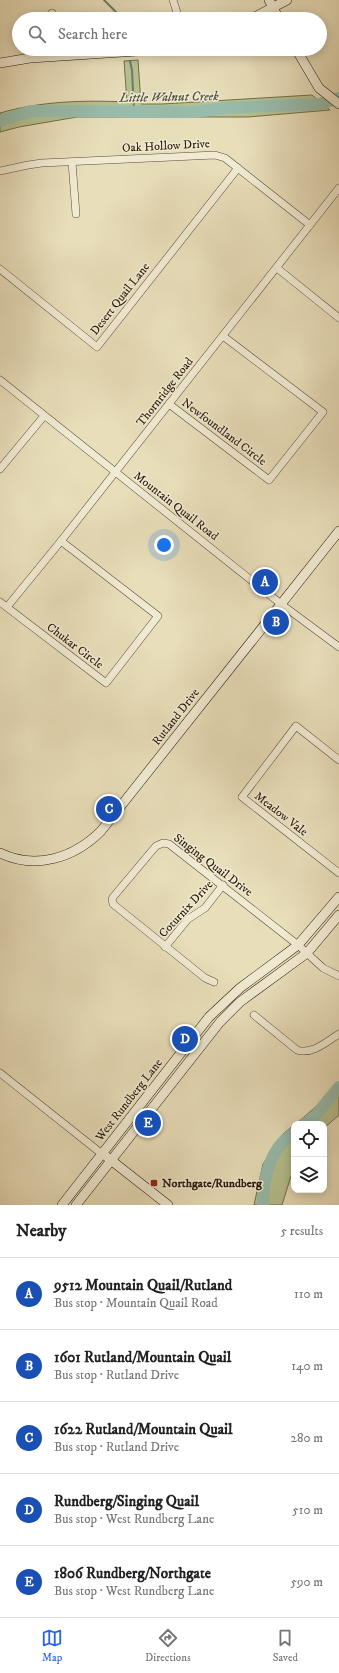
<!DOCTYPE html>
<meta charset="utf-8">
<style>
:root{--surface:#fff;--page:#f2f2f2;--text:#202124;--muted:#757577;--line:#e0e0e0;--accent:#2563eb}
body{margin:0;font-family:"IM FELL DW Pica",serif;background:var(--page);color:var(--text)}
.controls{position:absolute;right:12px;bottom:12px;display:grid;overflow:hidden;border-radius:8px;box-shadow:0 2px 10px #0003}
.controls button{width:36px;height:36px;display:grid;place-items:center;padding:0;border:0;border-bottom:1px solid var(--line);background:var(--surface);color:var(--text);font:20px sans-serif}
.you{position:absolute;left:164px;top:545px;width:14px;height:14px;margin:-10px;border:3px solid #fff;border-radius:50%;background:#1a73e8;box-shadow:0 0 0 6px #1a73e833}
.badge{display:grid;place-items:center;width:26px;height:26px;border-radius:50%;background:var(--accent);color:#fff;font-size:13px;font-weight:700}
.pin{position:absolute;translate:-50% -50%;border:2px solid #fff;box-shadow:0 1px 4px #0006}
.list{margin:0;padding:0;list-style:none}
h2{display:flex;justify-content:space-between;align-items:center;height:52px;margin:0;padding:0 16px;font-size:17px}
h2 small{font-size:13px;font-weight:400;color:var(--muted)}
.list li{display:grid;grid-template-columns:26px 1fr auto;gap:12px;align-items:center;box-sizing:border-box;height:72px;padding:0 16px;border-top:1px solid var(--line)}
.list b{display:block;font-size:15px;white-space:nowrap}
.list p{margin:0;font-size:13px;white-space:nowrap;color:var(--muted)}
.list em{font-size:13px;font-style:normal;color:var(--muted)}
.icon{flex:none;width:22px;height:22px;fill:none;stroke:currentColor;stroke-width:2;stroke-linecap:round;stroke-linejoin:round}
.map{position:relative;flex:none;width:339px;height:1205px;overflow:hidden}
.search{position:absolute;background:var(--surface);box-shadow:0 2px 10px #0003;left:12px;right:12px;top:12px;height:44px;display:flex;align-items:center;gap:10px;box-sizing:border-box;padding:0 14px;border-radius:22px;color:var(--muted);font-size:15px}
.sheet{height:412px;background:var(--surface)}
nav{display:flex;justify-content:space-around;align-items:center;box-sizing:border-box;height:56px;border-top:1px solid var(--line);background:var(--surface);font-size:11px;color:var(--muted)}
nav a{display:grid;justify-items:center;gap:2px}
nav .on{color:var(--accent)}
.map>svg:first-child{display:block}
.green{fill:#b6c18f;stroke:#706e4d}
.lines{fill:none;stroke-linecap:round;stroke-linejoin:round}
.stream{stroke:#6c7b6c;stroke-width:2}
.river{stroke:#98bcac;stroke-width:12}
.street-casing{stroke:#5a4b37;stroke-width:8}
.secondary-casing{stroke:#2a1a0b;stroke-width:10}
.street{stroke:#f0ead2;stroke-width:7}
.secondary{stroke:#f0ead2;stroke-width:9}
.poi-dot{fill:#8f2418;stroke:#f0ead2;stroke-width:1.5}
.labels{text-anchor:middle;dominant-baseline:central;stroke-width:3;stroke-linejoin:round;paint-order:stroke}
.street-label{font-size:12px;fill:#2a1a0b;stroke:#f0ead2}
.poi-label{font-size:12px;font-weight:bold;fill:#2a1a0b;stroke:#f0ead2;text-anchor:start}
.water-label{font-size:13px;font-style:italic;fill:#505343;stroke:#f0ead2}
</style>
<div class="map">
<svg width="339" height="1205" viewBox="0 0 339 1205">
<rect width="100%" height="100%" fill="#e8deba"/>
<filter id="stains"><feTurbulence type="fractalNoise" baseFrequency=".005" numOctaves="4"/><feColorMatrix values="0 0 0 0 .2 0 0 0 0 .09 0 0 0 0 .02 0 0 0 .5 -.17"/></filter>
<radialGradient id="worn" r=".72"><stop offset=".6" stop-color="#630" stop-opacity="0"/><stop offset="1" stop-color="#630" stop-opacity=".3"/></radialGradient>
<g class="green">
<path d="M138 60 141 104H162L312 95 330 110 248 117H77L19 127 0 132V113C41 101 85 100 127 102L124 61Z"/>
<polygon points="339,1083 339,1115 324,1128 324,1124 296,1124 312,1110"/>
<polygon points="294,1125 294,1170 291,1176 282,1205 254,1205 263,1164 283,1134"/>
</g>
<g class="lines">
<g class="stream">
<polyline points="104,0 123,19"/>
<polyline points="130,61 132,70 134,112"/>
</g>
<g class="river">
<polyline points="0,121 31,111 193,112 227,108 320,104 339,98"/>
<polyline points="305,1124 315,1116 339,1087"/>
<path d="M263 1205C263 1184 267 1160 282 1143 285 1139 290 1136 294 1133"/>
</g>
<defs>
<g id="street">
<polyline points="173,0 179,19"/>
<polyline points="52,13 52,19"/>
<polyline points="54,49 54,56"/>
<polyline points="72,162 76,214"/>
<polyline points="0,171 28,165 42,163 215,155 225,158 310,225"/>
<polyline points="277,268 339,318"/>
<polyline points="0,269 97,347 238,168"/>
<polyline points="0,380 281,604 339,647"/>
<polyline points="169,404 269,480 323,412 223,336"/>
<polyline points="0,469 44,416"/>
<polyline points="0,602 106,683 158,616 61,541"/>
<polyline points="7,607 61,541 339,188"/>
<polyline points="339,760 296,726 242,797 339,873"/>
<polyline points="165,947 188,919 205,908 223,885"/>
<polyline points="214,982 205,978 113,904 112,899 114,896 156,846 163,843 169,844 298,945 323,968 339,976"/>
<path d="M254 1015 297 1050C312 1055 326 1042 339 1034"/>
<polyline points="0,1073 102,1154"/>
</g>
<g id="secondary">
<polyline points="269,0 279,19"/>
<polyline points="251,19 287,0"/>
<polyline points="296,49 319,88 339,104"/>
<polyline points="0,63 30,58 168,49"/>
<path d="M0 853C36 870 74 858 101 831L339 531"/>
<polyline points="107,1157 168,1205"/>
<polyline points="62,1205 209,1017 240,988 298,945 339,897"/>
<polyline points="76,1205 220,1022 240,1002 307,953 339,915"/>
</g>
</defs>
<use href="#street" class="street-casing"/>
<use href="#secondary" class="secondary-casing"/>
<use href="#street" class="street"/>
<use href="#secondary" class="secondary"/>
</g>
<rect class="poi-dot" x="150" y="1179" width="8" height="8" rx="2"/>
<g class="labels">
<g class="street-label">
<text transform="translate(166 146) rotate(-3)">Oak Hollow Drive</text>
<text transform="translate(120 299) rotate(-52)">Desert Quail Lane</text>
<text transform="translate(165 392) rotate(-52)">Thornridge Road</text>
<text transform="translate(224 432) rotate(37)">Newfoundland Circle</text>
<text transform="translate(176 506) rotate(38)">Mountain Quail Road</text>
<text transform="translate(75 646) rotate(37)">Chukar Circle</text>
<text transform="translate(176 717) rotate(-52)">Rutland Drive</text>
<text transform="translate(281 814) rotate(38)">Meadow Vale</text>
<text transform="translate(213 865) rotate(37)">Singing Quail Drive</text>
<text transform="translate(186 909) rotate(-47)">Coturnix Drive</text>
<text transform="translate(129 1100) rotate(-52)">West Rundberg Lane</text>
</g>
<g class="poi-label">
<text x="162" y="1183">Northgate/Rundberg</text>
</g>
<g class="water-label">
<text transform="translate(169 97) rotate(-1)">Little Walnut Creek</text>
</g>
</g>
<rect width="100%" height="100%" filter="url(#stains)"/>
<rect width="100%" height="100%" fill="url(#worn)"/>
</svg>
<div class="controls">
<button><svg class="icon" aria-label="locate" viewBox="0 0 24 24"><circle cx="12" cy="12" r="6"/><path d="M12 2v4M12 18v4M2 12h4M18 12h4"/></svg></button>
<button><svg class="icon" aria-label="layers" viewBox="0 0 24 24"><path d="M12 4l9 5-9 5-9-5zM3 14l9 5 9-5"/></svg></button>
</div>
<div class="you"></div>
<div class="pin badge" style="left:265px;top:582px;background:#1a4fb4">A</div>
<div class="pin badge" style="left:276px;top:622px;background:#1a4fb4">B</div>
<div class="pin badge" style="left:109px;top:809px;background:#1a4fb4">C</div>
<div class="pin badge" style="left:185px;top:1039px;background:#1a4fb4">D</div>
<div class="pin badge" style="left:148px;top:1123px;background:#1a4fb4">E</div>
<div class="search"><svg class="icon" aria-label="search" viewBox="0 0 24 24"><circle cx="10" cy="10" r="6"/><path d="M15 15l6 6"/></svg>Search here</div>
</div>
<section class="sheet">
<h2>Nearby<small>5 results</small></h2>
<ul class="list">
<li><span class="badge" style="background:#1a4fb4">A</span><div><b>9512 Mountain Quail/Rutland</b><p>Bus stop · Mountain Quail Road</p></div><em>110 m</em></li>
<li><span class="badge" style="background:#1a4fb4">B</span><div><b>1601 Rutland/Mountain Quail</b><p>Bus stop · Rutland Drive</p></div><em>140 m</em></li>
<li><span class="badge" style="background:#1a4fb4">C</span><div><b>1622 Rutland/Mountain Quail</b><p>Bus stop · Rutland Drive</p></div><em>280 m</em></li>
<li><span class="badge" style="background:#1a4fb4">D</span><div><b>Rundberg/Singing Quail</b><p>Bus stop · West Rundberg Lane</p></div><em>510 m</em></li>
<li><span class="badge" style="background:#1a4fb4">E</span><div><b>1806 Rundberg/Northgate</b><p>Bus stop · West Rundberg Lane</p></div><em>590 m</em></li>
</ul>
</section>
<nav>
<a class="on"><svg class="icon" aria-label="map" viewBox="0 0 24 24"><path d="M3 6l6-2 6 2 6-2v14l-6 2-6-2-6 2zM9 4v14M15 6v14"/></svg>Map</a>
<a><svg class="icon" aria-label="directions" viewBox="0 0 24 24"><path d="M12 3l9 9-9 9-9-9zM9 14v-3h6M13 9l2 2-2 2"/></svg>Directions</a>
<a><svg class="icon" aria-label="saved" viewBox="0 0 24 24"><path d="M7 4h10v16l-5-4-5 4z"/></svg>Saved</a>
</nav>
